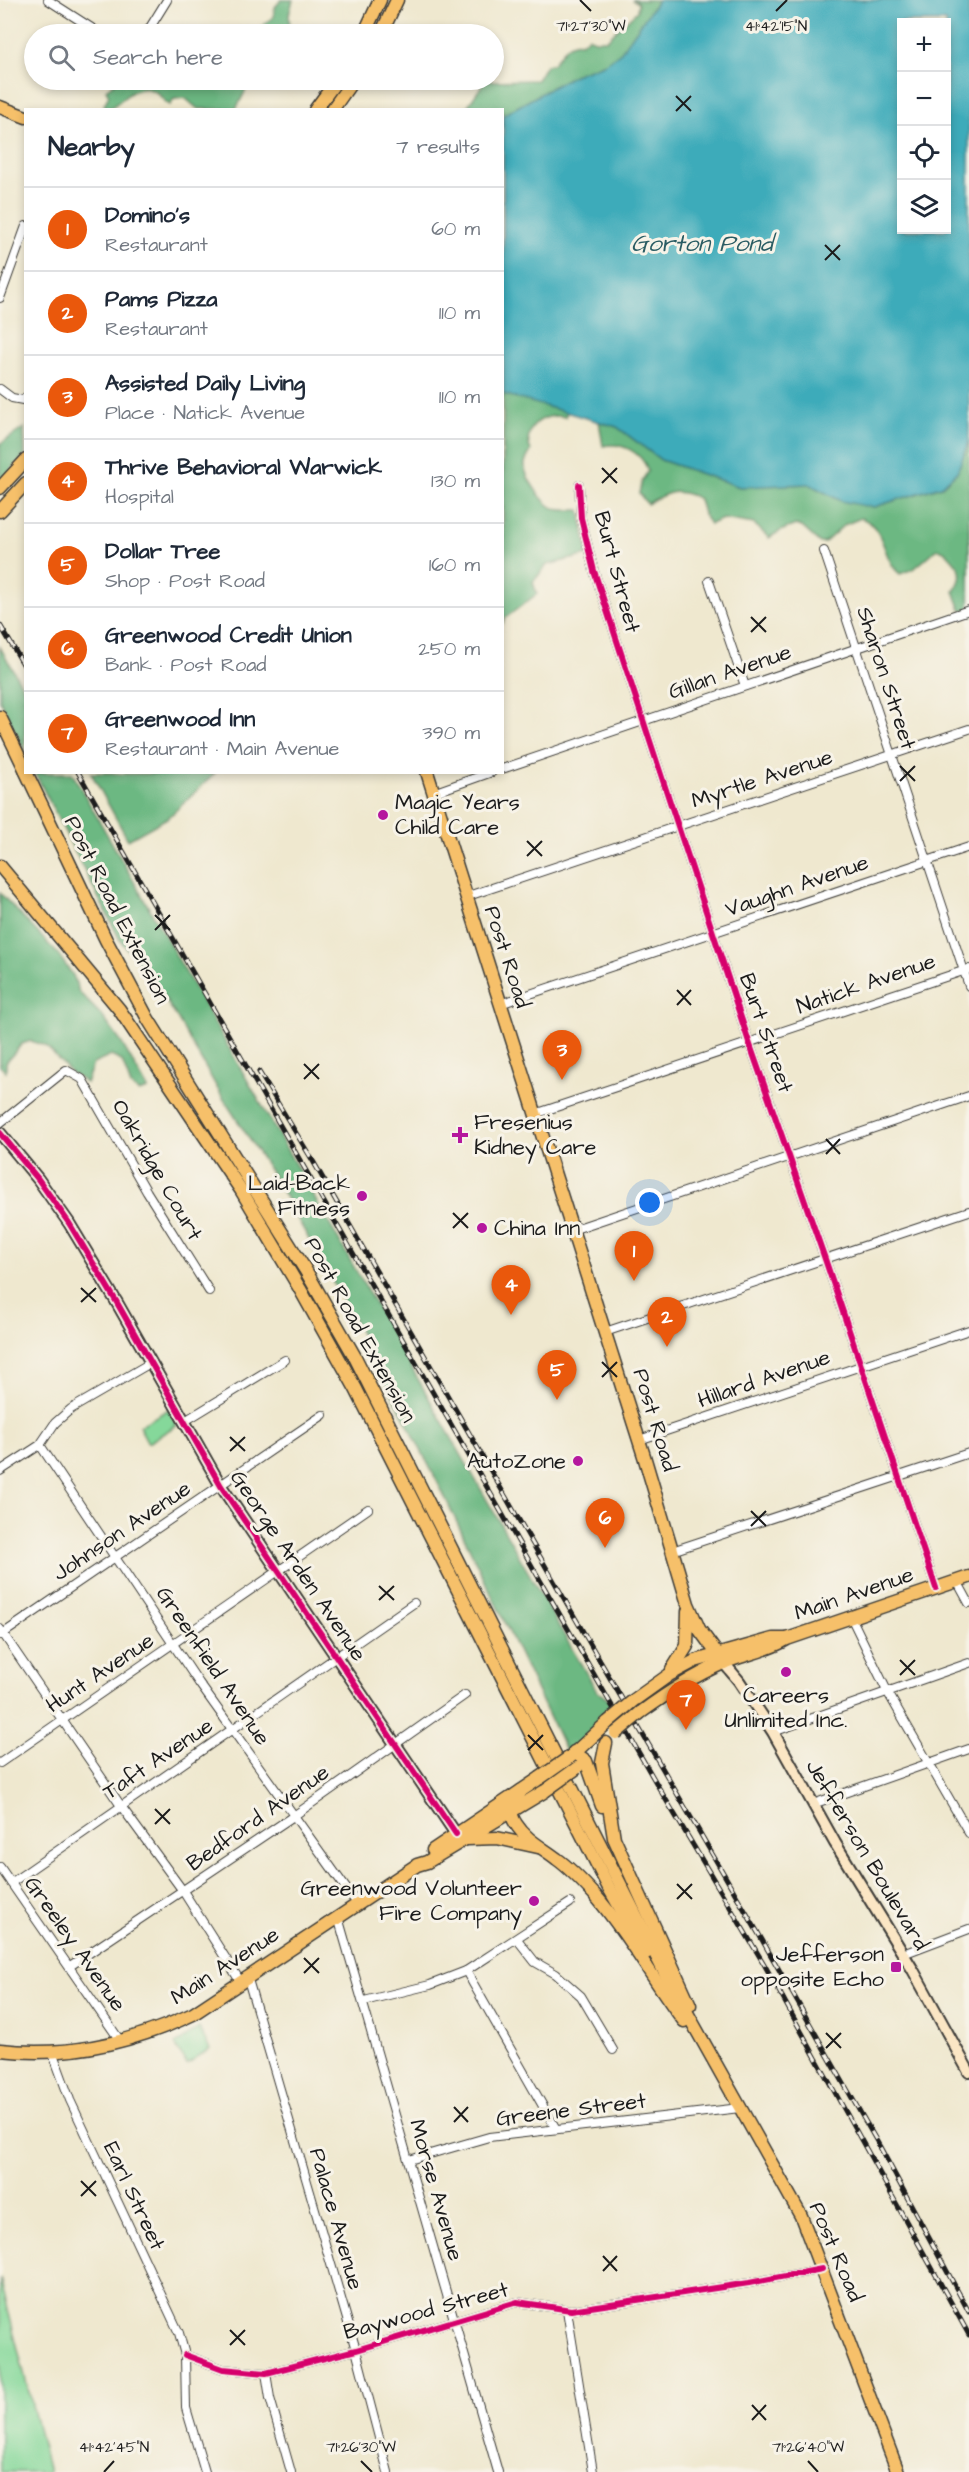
<!DOCTYPE html>
<meta charset="utf-8">
<style>
:root{--surface:#fff;--page:#f6f6f7;--text:#1f2937;--muted:#747a83;--line:#e0e1e3;--accent:#ea580c}
body{margin:0;font-family:"Architects Daughter",sans-serif;background:var(--page);color:var(--text)}
.controls{position:absolute;right:18px;top:18px;display:grid;overflow:hidden;border-radius:0px;box-shadow:0 3px 9px #0003}
.controls button{width:54px;height:54px;display:grid;place-items:center;padding:0;border:0;border-bottom:2px solid var(--line);background:var(--surface);color:var(--text);font:30px sans-serif}
.you{position:absolute;left:650px;top:1203px;width:21px;height:21px;margin:-15px;border:4px solid #fff;border-radius:50%;background:#1a73e8;box-shadow:0 0 0 9px #1a73e833}
.badge{display:grid;place-items:center;width:39px;height:39px;border-radius:50%;background:var(--accent);color:#fff;font-size:20px;font-weight:700}
.pin{position:absolute;translate:-50% -50px;filter:drop-shadow(0 2px 3px #0008)}
.pin::after{content:'';position:absolute;top:32px;width:21px;height:18px;background:inherit;clip-path:polygon(0 0,100% 0,50% 100%)}
.list{margin:0;padding:0;list-style:none}
h2{display:flex;justify-content:space-between;align-items:center;height:78px;margin:0;padding:0 24px;font-size:26px}
h2 small{font-size:20px;font-weight:400;color:var(--muted)}
.list li{display:grid;grid-template-columns:39px 1fr auto;gap:18px;align-items:center;box-sizing:border-box;height:84px;padding:0 24px;border-top:2px solid var(--line)}
.list b{display:block;font-size:22px;white-space:nowrap}
.list p{margin:0;font-size:20px;white-space:nowrap;color:var(--muted)}
.list em{font-size:20px;font-style:normal;color:var(--muted)}
.icon{flex:none;width:33px;height:33px;fill:none;stroke:currentColor;stroke-width:2;stroke-linecap:round;stroke-linejoin:round}
.map{position:relative;flex:none;width:969px;height:2472px;overflow:hidden}
.search{position:absolute;background:var(--surface);box-shadow:0 3px 9px #0003;left:24px;top:24px;width:480px;height:66px;display:flex;align-items:center;gap:15px;box-sizing:border-box;padding:0 21px;border-radius:33px;color:var(--muted);font-size:22px}
.panel{position:absolute;background:var(--surface);box-shadow:0 3px 9px #0003;left:24px;top:108px;width:480px;height:666px;border-radius:0px}
.map>svg:first-child{display:block}
.green{fill:#85d89a;stroke:#507a5b;stroke-width:1.5}
.forest{fill:#6cb882;stroke:#446a4f;stroke-width:1.5}
.water{fill:#3cabba;stroke:#2c646b;stroke-width:1.5;fill-rule:evenodd}
.lines{fill:none;stroke-linecap:round;stroke-linejoin:round}
.street-casing{stroke:#3c3b37;stroke-width:10}
.secondary-casing{stroke:#3c3b37;stroke-width:14}
.primary-casing{stroke:#3c3b37;stroke-width:15}
.street{stroke:#fff;stroke-width:8}
.secondary{stroke:#fbe6c4;stroke-width:10}
.primary{stroke:#f6c06b;stroke-width:12}
.rail-casing{stroke:#1c1c1c;stroke-width:5}
.rail{stroke:#f7f3e8;stroke-width:3;stroke-dasharray:9;stroke-linecap:butt}
.primary-bridge-casing{stroke:#3c3b37;stroke-width:15;stroke-linecap:butt}
.primary-bridge{stroke:#f6c06b;stroke-width:12}
.cycleway-casing{stroke:#f7f3e8;stroke-width:10}
.cycleway{stroke:#d6006c;stroke-width:6}
.ticks{fill:none;stroke:#1c1c1c;stroke-width:2}
.poi-dot{fill:#b5179e;stroke:#f7f3e8;stroke-width:2}
.labels{text-anchor:middle;dominant-baseline:central;stroke-width:6;stroke-linejoin:round;paint-order:stroke}
.street-label{font-size:22px;fill:#1c1c1c;stroke:#f7f3e8}
.poi-label{font-size:22px;fill:#1c1c1c;stroke:#f7f3e8;text-anchor:end}
.water-label{font-size:24px;font-style:italic;fill:#2a5c63;stroke:#f7f3e8}
.ticks-label{font-size:15px;text-anchor:middle;fill:#1c1c1c;stroke:#f7f3e8;stroke-width:6;stroke-linejoin:round;paint-order:stroke}
</style>
<div class="map">
<svg width="969" height="2472" viewBox="0 0 969 2472">
<rect width="100%" height="100%" fill="#f7f3e8"/>
<filter id="ink" filterUnits="userSpaceOnUse"><feTurbulence type="fractalNoise" baseFrequency=".0167" numOctaves="2"/><feDisplacementMap in="SourceGraphic" scale="12" xChannelSelector="R" yChannelSelector="G"/><feConvolveMatrix kernelMatrix="1 2 1 2 8 2 1 2 1" color-interpolation-filters="sRGB"/></filter>
<filter id="wash" filterUnits="userSpaceOnUse"><feTurbulence type="fractalNoise" baseFrequency=".008" numOctaves="4" result="noise"/><feDisplacementMap in="SourceGraphic" scale="24" xChannelSelector="R" yChannelSelector="G"/><feGaussianBlur stdDeviation="1.35" result="paint"/><feColorMatrix in="noise" values="0 0 0 0 0 0 0 0 0 0 0 0 0 0 0 0 0 1.4 0 .05"/><feComposite in="paint" operator="in"/></filter>
<g filter="url(#wash)">
<rect width="100%" height="100%" fill="#efe8cf"/>
<g class="green">
<polygon points="169,1409 177,1425 148,1443 139,1426"/>
<polygon points="199,2028 210,2049 187,2065 175,2045"/>
<polygon points="0,2278 49,2472 0,2472"/>
</g>
<g class="forest">
<polygon points="281,0 293,0 289,14 290,30 294,34 242,34 247,27 258,30 273,17 275,7"/>
<path d="M632 0H658L621 52 606 63 574 75 503 115 502 110H465L485 81 537 80 546 65 553 64C560 54 568 40 581 43L588 37 595 40H606L637 11 638 3Z"/>
<path d="M119 80H251L236 109H198L185 98 174 99 170 105C163 102 159 92 152 90 135 83 121 102 109 109L104 105 109 95 106 90Z"/>
<path d="M503 394 567 412 565 417C543 412 521 428 531 451 529 455 525 460 525 464 523 476 545 506 556 509 563 511 572 510 580 510L588 555 547 565 533 582 537 594 504 619 503 624Z"/>
<path d="M599 421 617 427 661 460 740 487 809 484 841 501 874 507 942 486 957 472 969 442V610H961L954 591C960 583 964 574 957 565 936 538 938 551 917 566 912 570 906 572 900 574 882 560 886 527 861 518L844 525 824 543H820L802 527 796 525C787 528 777 532 769 538L754 524 723 519 710 524 703 514 699 499C678 487 667 492 647 504L639 493 642 481 648 471C642 452 622 442 603 446Z"/>
<polygon points="24,428 25,455 0,482 0,444"/>
<polygon points="0,647 25,691 25,752 0,700"/>
<polygon points="35,773 72,773 571,1647 597,1691 614,1704 607,1719 567,1754 443,1493 355,1322 277,1182 223,1098 174,1013 151,977 120,940"/>
<polygon points="111,773 123,774 215,773 169,817 128,840 91,773"/>
<polygon points="0,893 57,953 73,975 79,992 102,1016 121,1042 148,1089 139,1092 131,1086 122,1061 111,1056 93,1064 86,1083 70,1072 46,1046 31,1041 22,1044 6,1062 6,1072 0,1066"/>
</g>
<path class="water" d="M658 0H969V442L957 472 941 486 874 507 865 506 841 501 809 484 740 487 661 460 617 427 503 394V115L574 75 606 63 621 52ZM902 22H946V230H902Z"/>
</g>
<g filter="url(#ink)">
<g class="lines">
<defs>
<g id="street">
<polyline points="48,0 101,34"/>
<polyline points="146,34 167,0"/>
<polyline points="0,298 26,226"/>
<polyline points="0,389 12,398 23,400 26,397"/>
<polyline points="579,485 581,518 594,571 749,1042 825,1259 936,1588"/>
<polyline points="824,551 969,986"/>
<polyline points="709,581 745,686"/>
<polyline points="502,769 969,610"/>
<polyline points="433,793 492,772"/>
<polyline points="465,897 969,729"/>
<polyline points="500,1004 969,847"/>
<polyline points="535,1114 969,969"/>
<polyline points="0,1123 66,1070 82,1079 147,1192 209,1291"/>
<polyline points="572,1230 969,1096"/>
<polyline points="605,1332 969,1211"/>
<polyline points="185,1421 285,1360"/>
<polyline points="639,1440 969,1330"/>
<polyline points="40,1445 199,1683 358,1905"/>
<polyline points="0,1471 40,1445 55,1423 71,1409 152,1362"/>
<polyline points="672,1551 969,1453"/>
<polyline points="957,1581 969,1603"/>
<polyline points="851,1617 887,1691 969,1833"/>
<polyline points="0,1629 121,1806 183,1891 240,1981"/>
<polyline points="1,1635 323,1415"/>
<polyline points="773,1732 969,1663"/>
<polyline points="0,1763 368,1509"/>
<polyline points="813,1804 969,1749"/>
<polyline points="0,1867 121,2042"/>
<polyline points="11,1883 414,1603"/>
<polyline points="338,1917 498,2472"/>
<polyline points="517,1939 535,1962 556,1974 581,1996 613,2050"/>
<polyline points="903,1954 969,1929"/>
<polyline points="70,1966 295,1815 465,1695"/>
<polyline points="466,1971 556,2129"/>
<polyline points="247,1976 356,2350 388,2472"/>
<polyline points="364,2001 430,1985 466,1971 570,1903"/>
<polyline points="52,2051 70,2100 179,2333 185,2355 186,2408 205,2472"/>
<polyline points="409,2160 489,2137 740,2108"/>
<polyline points="567,2310 593,2472"/>
<polyline points="185,2355 223,2369 266,2373 356,2350 517,2302 571,2310 749,2283 822,2269"/>
<polyline points="266,2373 270,2398 291,2472"/>
</g>
<g id="secondary">
<polyline points="0,1133 38,1179 69,1223 116,1301 221,1486 456,1834"/>
<polyline points="724,1663 739,1681 773,1732 835,1843 913,1970 969,2072"/>
</g>
<g id="primary">
<polyline points="364,34 380,0"/>
<polyline points="381,34 397,0"/>
<polyline points="0,107 26,117"/>
<polyline points="315,110 337,80"/>
<polyline points="332,110 353,80"/>
<polyline points="0,488 26,460"/>
<polyline points="0,511 26,483"/>
<polyline points="0,717 26,771"/>
<polyline points="26,772 106,940 148,1019 306,1271 355,1357 668,1979 801,2216 898,2472"/>
<polyline points="427,772 644,1456 688,1604 699,1629 724,1663"/>
<polyline points="0,866 119,1009 241,1190 300,1289 356,1389 609,1888 646,1953"/>
<polyline points="672,1670 687,1646 688,1611"/>
<polyline points="634,1700 669,1675 695,1661 773,1639 786,1639"/>
<path d="M640 1713C666 1694 691 1677 721 1664 743 1654 766 1652 787 1639L969 1577"/>
<polyline points="606,1743 602,1763 614,1838 690,2005"/>
<polyline points="574,1752 586,1761 602,1806"/>
<polyline points="570,1757 608,1722"/>
<path d="M521 1791C513 1802 507 1811 516 1824 526 1840 543 1848 557 1859 571 1869 583 1882 594 1894 628 1933 653 1980 684 2021"/>
<polyline points="467,1839 497,1838 538,1847"/>
<polyline points="433,1850 540,1778"/>
<path d="M0 2050C68 2058 132 2043 193 2014L417 1865 427 1862 545 1791"/>
</g>
</defs>
<use href="#street" class="street-casing"/>
<use href="#secondary" class="secondary-casing"/>
<use href="#primary" class="primary-casing"/>
<use href="#street" class="street"/>
<use href="#secondary" class="secondary"/>
<use href="#primary" class="primary"/>
<defs>
<g id="rail">
<polyline points="0,625 26,669"/>
<polyline points="78,772 659,1788 764,1964 969,2335"/>
<polyline points="259,1072 313,1161 589,1642 761,1938 880,2147 969,2312"/>
</g>
</defs>
<use href="#rail" class="rail-casing"/>
<use href="#rail" class="rail"/>
<defs>
<g id="primary-bridge">
<polyline points="608,1722 634,1700"/>
<polyline points="616,1733 640,1713"/>
<polyline points="540,1778 570,1757"/>
<polyline points="545,1791 577,1768"/>
</g>
</defs>
<use href="#primary-bridge" class="primary-bridge-casing"/>
<use href="#primary-bridge" class="primary-bridge"/>
<defs>
<g id="cycleway">
<polyline points="579,485 581,518 594,571 749,1042 825,1259 936,1588"/>
<polyline points="0,1133 38,1179 69,1223 116,1301 221,1486 456,1834"/>
<polyline points="185,2355 223,2369 266,2373 356,2350 517,2302 571,2310 749,2283 822,2269"/>
</g>
</defs>
<use href="#cycleway" class="cycleway-casing"/>
<use href="#cycleway" class="cycleway"/>
</g>
</g>
<path class="ticks" d="M580 0 591 11M776 11 787 0M676 96 691 111M676 111 691 96M825 245 840 260M825 260 840 245M602 468 617 483M602 483 617 468M751 617 766 632M751 632 766 617M900 766 915 781M900 781 915 766M527 841 542 856M527 856 542 841M155 915 170 930M155 930 170 915M677 990 691 1005M677 1005 691 990M304 1064 319 1079M304 1079 319 1064M826 1139 840 1154M826 1154 840 1139M453 1213 468 1228M453 1228 468 1213M81 1288 96 1302M81 1302 96 1288M602 1362 617 1377M602 1377 617 1362M230 1437 245 1451M230 1451 245 1437M751 1511 766 1526M751 1526 766 1511M379 1586 394 1600M379 1600 394 1586M900 1660 915 1675M900 1675 915 1660M528 1735 543 1750M528 1750 543 1735M155 1809 170 1824M155 1824 170 1809M677 1884 692 1899M677 1899 692 1884M304 1958 319 1973M304 1973 319 1958M826 2033 841 2048M826 2048 841 2033M454 2107 468 2122M454 2122 468 2107M81 2181 96 2196M81 2196 96 2181M603 2256 617 2271M603 2271 617 2256M230 2330 245 2345M230 2345 245 2330M752 2405 766 2420M752 2420 766 2405M361 2461 372 2472M808 2461 818 2472M104 2472 114 2461"/>
<g class="poi-dot">
<circle cx="383" cy="815" r="6"/>
<path d="M457 1126h6v6h6v6h-6v6h-6v-6h-6v-6h6z"/>
<circle cx="362" cy="1196" r="6"/>
<circle cx="482" cy="1228" r="6"/>
<circle cx="578" cy="1461" r="6"/>
<circle cx="786" cy="1672" r="6"/>
<circle cx="534" cy="1901" r="6"/>
<rect x="890" y="1961" width="12" height="12" rx="3"/>
</g>
<g class="labels">
<g class="street-label">
<text transform="translate(617 572) rotate(75)">Burt Street</text>
<text transform="translate(730 672) rotate(-19)">Gillan Avenue</text>
<text transform="translate(886 678) rotate(72)">Sharon Street</text>
<text transform="translate(762 779) rotate(-18)">Myrtle Avenue</text>
<text transform="translate(797 886) rotate(-19)">Vaughn Avenue</text>
<text transform="translate(117 910) rotate(63)">Post Road Extension</text>
<text transform="translate(507 957) rotate(72)">Post Road</text>
<text transform="translate(866 984) rotate(-19)">Natick Avenue</text>
<text transform="translate(766 1033) rotate(71)">Burt Street</text>
<text transform="translate(157 1170) rotate(60)">Oakridge Court</text>
<text transform="translate(360 1330) rotate(61)">Post Road Extension</text>
<text transform="translate(764 1379) rotate(-19)">Hillard Avenue</text>
<text transform="translate(655 1420) rotate(73)">Post Road</text>
<text transform="translate(122 1531) rotate(-34)">Johnson Avenue</text>
<text transform="translate(298 1566) rotate(56)">George Arden Avenue</text>
<text transform="translate(854 1594) rotate(-19)">Main Avenue</text>
<text transform="translate(213 1666) rotate(56)">Greenfield Avenue</text>
<text transform="translate(100 1673) rotate(-34)">Hunt Avenue</text>
<text transform="translate(158 1759) rotate(-34)">Taft Avenue</text>
<text transform="translate(258 1818) rotate(-35)">Bedford Avenue</text>
<text transform="translate(867 1855) rotate(59)">Jefferson Boulevard</text>
<text transform="translate(75 1944) rotate(55)">Greeley Avenue</text>
<text transform="translate(225 1966) rotate(-33)">Main Avenue</text>
<text transform="translate(571 2110) rotate(-7)">Greene Street</text>
<text transform="translate(436 2190) rotate(74)">Morse Avenue</text>
<text transform="translate(134 2196) rotate(65)">Earl Street</text>
<text transform="translate(336 2219) rotate(74)">Palace Avenue</text>
<text transform="translate(836 2252) rotate(67)">Post Road</text>
<text transform="translate(426 2311) rotate(-15)">Baywood Street</text>
</g>
<g class="poi-label">
<text x="395" y="802" text-anchor="start">Magic Years<tspan x="395" dy="25">Child Care</tspan></text>
<text x="474" y="1122" text-anchor="start">Fresenius<tspan x="474" dy="25">Kidney Care</tspan></text>
<text x="350" y="1183">Laid-Back<tspan x="350" dy="25">Fitness</tspan></text>
<text x="494" y="1228" text-anchor="start">China Inn</text>
<text x="566" y="1461">AutoZone</text>
<text x="786" y="1695" text-anchor="middle">Careers<tspan x="786" dy="25">Unlimited Inc.</tspan></text>
<text x="522" y="1888">Greenwood Volunteer<tspan x="522" dy="25">Fire Company</tspan></text>
<text x="884" y="1954">Jefferson<tspan x="884" dy="25">opposite Echo</tspan></text>
</g>
<g class="water-label">
<text x="702" y="244">Gorton Pond</text>
</g>
</g>
<g class="ticks-label">
<text x="591" y="31">71°27'30"W</text>
<text x="776" y="31">41°42'15"N</text>
<text x="114" y="2452">41°42'45"N</text>
<text x="361" y="2452">71°26'30"W</text>
<text x="808" y="2452">71°26'40"W</text>
</g>
</svg>
<div class="controls">
<button>+</button>
<button>−</button>
<button><svg class="icon" aria-label="locate" viewBox="0 0 24 24"><circle cx="12" cy="12" r="6"/><path d="M12 2v4M12 18v4M2 12h4M18 12h4"/></svg></button>
<button><svg class="icon" aria-label="layers" viewBox="0 0 24 24"><path d="M12 4l9 5-9 5-9-5zM3 14l9 5 9-5"/></svg></button>
</div>
<div class="you"></div>
<div class="pin badge" style="left:634px;top:1281px">1</div>
<div class="pin badge" style="left:667px;top:1347px">2</div>
<div class="pin badge" style="left:562px;top:1080px">3</div>
<div class="pin badge" style="left:511px;top:1315px">4</div>
<div class="pin badge" style="left:557px;top:1400px">5</div>
<div class="pin badge" style="left:605px;top:1548px">6</div>
<div class="pin badge" style="left:686px;top:1730px">7</div>
<div class="search"><svg class="icon" aria-label="search" viewBox="0 0 24 24"><circle cx="10" cy="10" r="6"/><path d="M15 15l6 6"/></svg>Search here</div>
<section class="panel">
<h2>Nearby<small>7 results</small></h2>
<ul class="list">
<li><span class="badge">1</span><div><b>Domino's</b><p>Restaurant</p></div><em>60 m</em></li>
<li><span class="badge">2</span><div><b>Pams Pizza</b><p>Restaurant</p></div><em>110 m</em></li>
<li><span class="badge">3</span><div><b>Assisted Daily Living</b><p>Place · Natick Avenue</p></div><em>110 m</em></li>
<li><span class="badge">4</span><div><b>Thrive Behavioral Warwick</b><p>Hospital</p></div><em>130 m</em></li>
<li><span class="badge">5</span><div><b>Dollar Tree</b><p>Shop · Post Road</p></div><em>160 m</em></li>
<li><span class="badge">6</span><div><b>Greenwood Credit Union</b><p>Bank · Post Road</p></div><em>250 m</em></li>
<li><span class="badge">7</span><div><b>Greenwood Inn</b><p>Restaurant · Main Avenue</p></div><em>390 m</em></li>
</ul>
</section>
</div>
